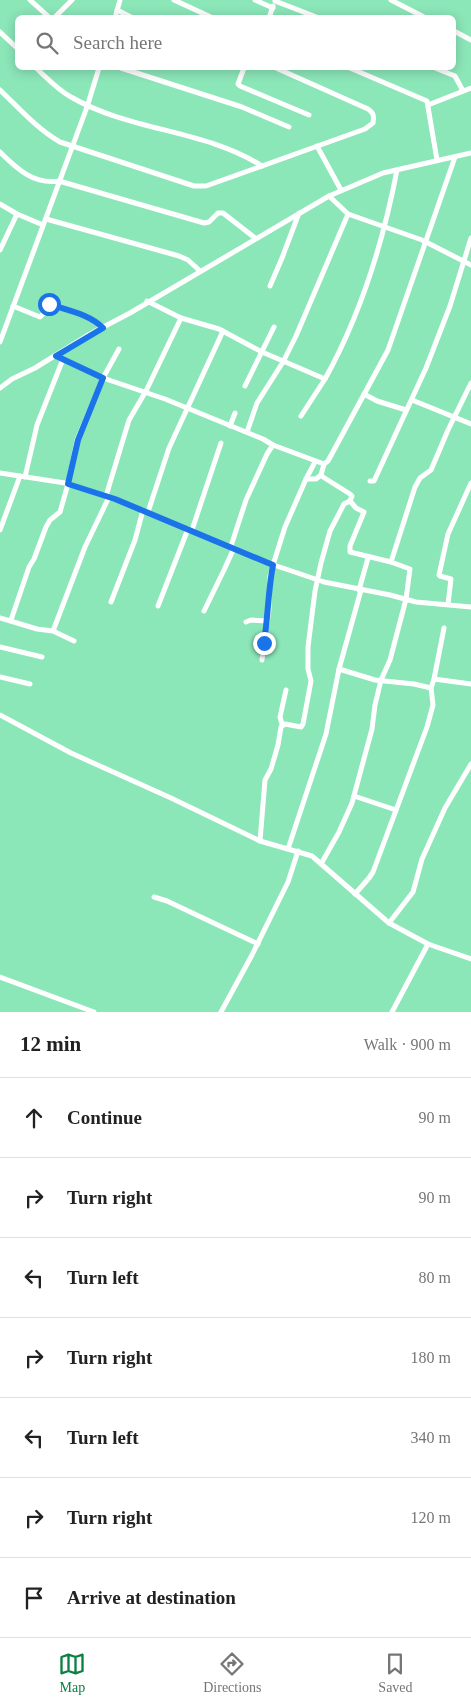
<!DOCTYPE html>
<meta charset="utf-8">
<style>
:root{--surface:#fff;--page:#f2f2f2;--text:#222;--muted:#767676;--line:#e0e0e0;--accent:#0b8043}
body{margin:0;font-family:Georgia,serif;background:var(--page);color:var(--text)}
.stop{position:absolute;width:15px;height:15px;margin:-11px;border:4px solid #1a73e8;border-radius:50%;background:#fff}
.stop.end{background:#1a73e8;border-color:#fff;box-shadow:0 1px 5px #0008}
.list{margin:0;padding:0;list-style:none}
h2{display:flex;justify-content:space-between;align-items:center;height:65px;margin:0;padding:0 20px;font-size:21px}
h2 small{font-size:16px;font-weight:400;color:var(--muted)}
.list li{display:grid;grid-template-columns:32px 1fr auto;gap:15px;align-items:center;box-sizing:border-box;height:80px;padding:0 20px;border-top:1px solid var(--line)}
.list b{display:block;font-size:19px;white-space:nowrap}
.list em{font-size:16px;font-style:normal;color:var(--muted)}
.icon{flex:none;width:28px;height:28px;fill:none;stroke:currentColor;stroke-width:2;stroke-linecap:round;stroke-linejoin:round}
.map{position:relative;flex:none;width:471px;height:1012px;overflow:hidden}
.search{position:absolute;background:var(--surface);box-shadow:0 2px 12px #0003;left:15px;right:15px;top:15px;height:55px;display:flex;align-items:center;gap:12px;box-sizing:border-box;padding:0 18px;border-radius:8px;color:var(--muted);font-size:19px}
.sheet{height:625px;background:var(--surface)}
nav{display:flex;justify-content:space-around;align-items:center;box-sizing:border-box;height:70px;border-top:1px solid var(--line);background:var(--surface);font-size:14px;color:var(--muted)}
nav a{display:grid;justify-items:center;gap:2px}
nav .on{color:var(--accent)}
.map>svg:first-child{display:block}
.lines{fill:none;stroke-linecap:round;stroke-linejoin:round}
.minor{stroke:#fff;stroke-width:5}
.route{stroke:#1a73e8;stroke-width:6}
</style>
<div class="map">
<svg width="471" height="1012" viewBox="0 0 471 1012">
<rect width="100%" height="100%" fill="#8be6b8"/>
<g class="lines">
<g class="minor">
<polyline points="30,0 50,18"/>
<polyline points="174,0 213,18"/>
<polyline points="255,0 273,8"/>
<polyline points="391,0 426,18"/>
<polyline points="275,1 319,18"/>
<polyline points="117,10 133,18"/>
<polyline points="54,18 72,0"/>
<polyline points="115,18 120,0"/>
<polyline points="269,18 273,6"/>
<polyline points="454,31 471,40"/>
<polyline points="0,32 18,49"/>
<path d="M36 68C47 78 58 90 71 97 129 131 207 130 262 166"/>
<polyline points="121,68 242,107 289,127"/>
<polyline points="244,68 238,84 240,86 309,115"/>
<polyline points="350,68 427,101 437,160"/>
<polyline points="435,68 455,76 463,91"/>
<path d="M0 90C19 108 37 129 60 142L194 186H206L365 129 373 123C374 116 374 113 368 109L276 68"/>
<polyline points="428,105 471,88"/>
<polyline points="317,146 341,190"/>
<path d="M0 152C17 169 34 185 59 181L204 223 209 222 218 213H223L255 238"/>
<polyline points="455,157 388,350 328,461 324,464 321,475 323,477 350,494 352,496 350,501 356,508 364,512 350,546 350,552 391,562 415,487 420,478 431,470 448,430 471,383"/>
<polyline points="329,196 348,214 422,240 471,265"/>
<polyline points="0,204 17,214 43,225"/>
<polyline points="46,219 179,256 188,260 200,271"/>
<polyline points="0,250 17,214"/>
<polyline points="270,286 282,258 299,213"/>
<path d="M147 301 181 318 219 329 262 352 325 379C361 314 383 243 397 170"/>
<path d="M13 306 40 317 43 314 46 305 49 304C66 310 90 314 103 328"/>
<polyline points="0,342 87,107 99,68"/>
<polyline points="55,356 103,378 165,399 263,439 273,445 324,464"/>
<polyline points="245,386 274,327"/>
<polyline points="0,388 12,379 35,368 90,334 130,313 329,196 383,173 471,153"/>
<polyline points="364,394 377,401 406,410"/>
<polyline points="412,400 471,424"/>
<polyline points="301,416 325,379"/>
<polyline points="230,426 235,413"/>
<polyline points="247,432 257,403 283,362 296,336 348,214"/>
<polyline points="0,473 65,483 115,499 271,564 324,582 390,595 416,602 471,607"/>
<polyline points="25,477 37,425 63,359"/>
<polyline points="306,479 315,462"/>
<polyline points="370,481 374,481 426,368 450,306 471,238"/>
<polyline points="106,496 129,420 146,391 181,318"/>
<polyline points="148,512 169,448 223,331"/>
<polyline points="0,530 20,476"/>
<polyline points="192,530 221,443"/>
<polyline points="231,546 246,500 267,454 273,445"/>
<polyline points="359,590 368,558"/>
<polyline points="111,602 135,540 143,510"/>
<polyline points="448,604 451,579 440,576 439,575 448,534 471,483"/>
<polyline points="158,606 188,529"/>
<polyline points="204,611 224,570 234,548"/>
<polyline points="0,618 37,629 53,631 74,641"/>
<polyline points="11,620 29,567 34,559 46,527 50,520 60,512 68,484 77,440 103,378 119,349"/>
<polyline points="246,622 251,620 267,621"/>
<polyline points="53,631 85,547 109,497"/>
<polyline points="0,647 42,657"/>
<polyline points="262,660 269,609 270,576 273,565 285,527 306,479 316,479 321,475"/>
<polyline points="339,669 375,680 414,684 431,688"/>
<polyline points="0,677 30,684"/>
<polyline points="434,679 444,628"/>
<polyline points="0,715 71,753 171,798 260,841 312,856 389,923 428,944 471,959"/>
<polyline points="282,724 280,717 286,690"/>
<polyline points="354,796 396,810"/>
<polyline points="260,841 265,780 271,769 278,745 281,727 285,724 301,727 303,724 311,681 308,669 308,647 315,591 321,563 330,531 344,504 350,501"/>
<polyline points="288,849 326,734 339,669 361,590"/>
<polyline points="321,864 339,832 352,803 372,729 375,705 381,680 390,660 406,599 410,569 391,562"/>
<polyline points="355,894 369,878 373,872 427,727 433,705 431,688 434,679 471,684"/>
<polyline points="154,897 167,901 258,944"/>
<polyline points="389,923 413,892 422,859 445,808 471,764"/>
<polyline points="0,977 94,1012"/>
<polyline points="221,1012 252,955 288,882 298,851"/>
<polyline points="392,1012 428,944"/>
</g>
</g>
<g class="lines">
<path class="route" d="M49 304C66 310 90 314 103 328L56 356 103 378 78 440 68 484 115 499 273 565C268 591 268 617 264 643"/>
</g>
</svg>
<div class="stop" style="left:49px;top:304px"></div>
<div class="stop end" style="left:264px;top:643px"></div>
<div class="search"><svg class="icon" aria-label="search" viewBox="0 0 24 24"><circle cx="10" cy="10" r="6"/><path d="M15 15l6 6"/></svg>Search here</div>
</div>
<section class="sheet">
<h2>12 min<small>Walk · 900 m</small></h2>
<ul class="list">
<li><svg class="icon" aria-label="ahead" viewBox="0 0 24 24"><path d="M12 20V5M6 11l6-6 6 6"/></svg><div><b>Continue</b></div><em>90 m</em></li>
<li><svg class="icon" aria-label="right" viewBox="0 0 24 24"><path d="M7 20v-9h11M14 6l5 5-5 5"/></svg><div><b>Turn right</b></div><em>90 m</em></li>
<li><svg class="icon" aria-label="left" viewBox="0 0 24 24"><path d="M17 20v-9H6M10 6l-5 5 5 5"/></svg><div><b>Turn left</b></div><em>80 m</em></li>
<li><svg class="icon" aria-label="right" viewBox="0 0 24 24"><path d="M7 20v-9h11M14 6l5 5-5 5"/></svg><div><b>Turn right</b></div><em>180 m</em></li>
<li><svg class="icon" aria-label="left" viewBox="0 0 24 24"><path d="M17 20v-9H6M10 6l-5 5 5 5"/></svg><div><b>Turn left</b></div><em>340 m</em></li>
<li><svg class="icon" aria-label="right" viewBox="0 0 24 24"><path d="M7 20v-9h11M14 6l5 5-5 5"/></svg><div><b>Turn right</b></div><em>120 m</em></li>
<li><svg class="icon" aria-label="arrive" viewBox="0 0 24 24"><path d="M6 21V4h12l-3 4 3 4H6"/></svg><div><b>Arrive at destination</b></div></li>
</ul>
</section>
<nav>
<a class="on"><svg class="icon" aria-label="map" viewBox="0 0 24 24"><path d="M3 6l6-2 6 2 6-2v14l-6 2-6-2-6 2zM9 4v14M15 6v14"/></svg>Map</a>
<a><svg class="icon" aria-label="directions" viewBox="0 0 24 24"><path d="M12 3l9 9-9 9-9-9zM9 14v-3h6M13 9l2 2-2 2"/></svg>Directions</a>
<a><svg class="icon" aria-label="saved" viewBox="0 0 24 24"><path d="M7 4h10v16l-5-4-5 4z"/></svg>Saved</a>
</nav>
